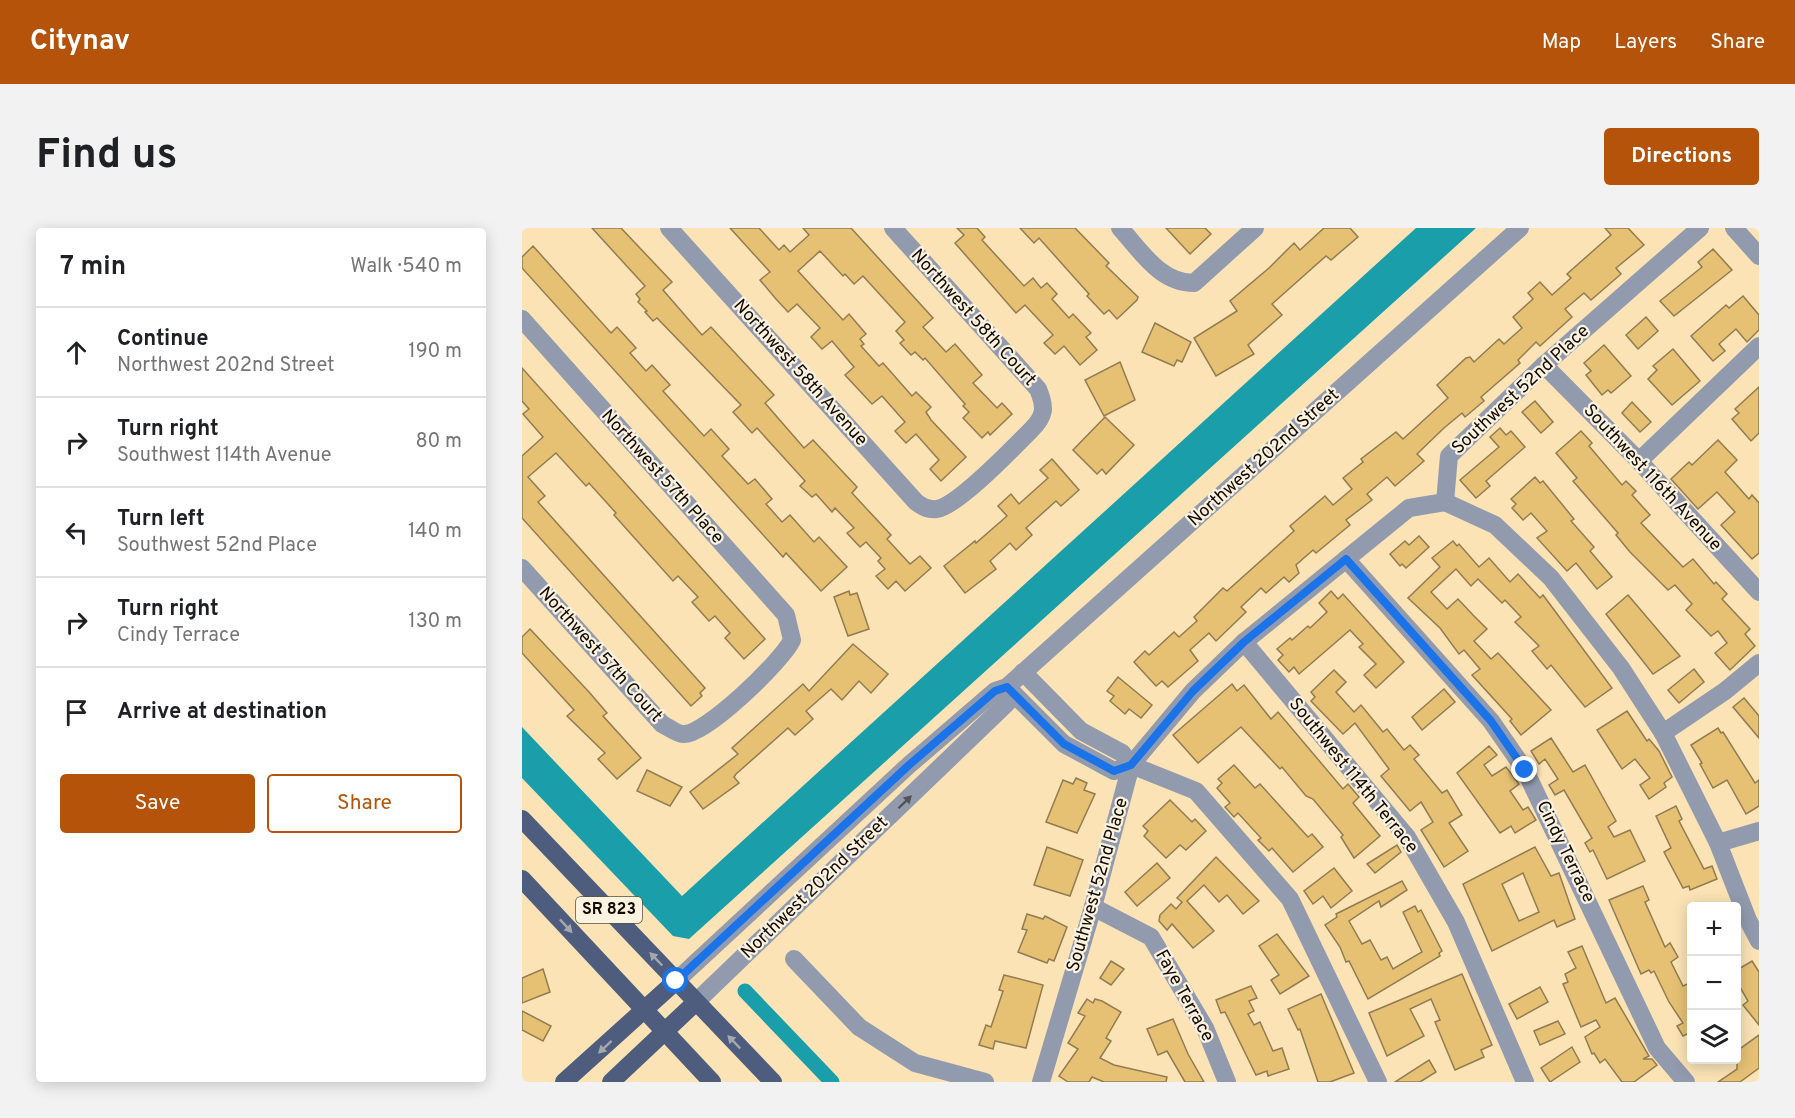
<!DOCTYPE html>
<meta charset="utf-8">
<style>
:root{--surface:#fff;--page:#f2f2f2;--text:#202124;--muted:#757577;--line:#e0e0e0;--accent:#b45309}
body{margin:0;font-family:Overpass,sans-serif;background:var(--page);color:var(--text)}
.controls{position:absolute;right:18px;bottom:18px;display:grid;overflow:hidden;border-radius:6px;box-shadow:0 3px 15px #0003}
.controls button{width:54px;height:54px;display:grid;place-items:center;padding:0;border:0;border-bottom:2px solid var(--line);background:var(--surface);color:var(--text);font:30px sans-serif}
.stop{position:absolute;width:18px;height:18px;margin:-14px;border:4px solid #1a73e8;border-radius:50%;background:#fff}
.stop.end{background:#1a73e8;border-color:#fff;box-shadow:0 2px 6px #0008}
.list{margin:0;padding:0;list-style:none}
h2{display:flex;justify-content:space-between;align-items:center;height:78px;margin:0;padding:0 24px;font-size:26px}
h2 small{font-size:20px;font-weight:400;color:var(--muted)}
.list li{display:grid;grid-template-columns:39px 1fr auto;gap:18px;align-items:center;box-sizing:border-box;height:90px;padding:0 24px;border-top:2px solid var(--line)}
.list b{display:block;font-size:22px;white-space:nowrap}
.list p{margin:0;font-size:20px;white-space:nowrap;color:var(--muted)}
.list em{font-size:20px;font-style:normal;color:var(--muted)}
.actions{display:flex;gap:12px;padding:18px 24px}
.actions a{flex:1;padding:14px 0;border:2px solid var(--accent);border-radius:6px;text-align:center;font-size:21px;color:var(--accent)}
.actions .main{background:var(--accent);color:#fff}
.icon{flex:none;width:33px;height:33px;fill:none;stroke:currentColor;stroke-width:2;stroke-linecap:round;stroke-linejoin:round}
.map{position:relative;flex:none;width:1237px;height:854px;overflow:hidden;border-radius:6px}
header{display:flex;align-items:center;gap:36px;box-sizing:border-box;height:84px;padding:0 30px;background:var(--accent);color:#fff}
header strong{font-size:28px}
nav{display:flex;gap:33px;margin-inline-start:auto;font-size:21px}
.intro{display:flex;align-items:center;justify-content:space-between;box-sizing:border-box;height:144px;padding:0 36px}
h1{margin:0;font-size:42px}
.button{padding:15px 27px;border-radius:6px;background:var(--accent);color:#fff;font-size:21px;font-weight:700}
main{display:flex;gap:36px;padding:0 36px}
aside{flex:1;background:var(--surface);border-radius:6px;box-shadow:0 3px 15px #0003}
.map>svg:first-child{display:block}
.water{fill:#1a9faa}
.lines{fill:none;stroke-linecap:round;stroke-linejoin:round}
.canal{stroke:#1a9faa;stroke-width:15}
.building{fill:#e6c174;stroke:#917c51;stroke-width:1.5;fill-rule:evenodd}
.minor{stroke:#929bae;stroke-width:18}
.major{stroke:#4e5d7d;stroke-width:18}
.oneway{fill:#525257}
.oneway2{fill:#a4a8ae}
.route{stroke:#1a73e8;stroke-width:8}
.labels{text-anchor:middle;dominant-baseline:central;stroke-width:4.5;stroke-linejoin:round;paint-order:stroke}
.shield{fill:#fbf2e0;stroke:#585043;stroke-width:1.5}
.shield-label{font-size:16px;font-weight:bold;fill:#120a00}
.street-label{font-size:18px;fill:#120a00;stroke:#fbf2e0}
</style>
<header>
<strong>Citynav</strong>
<nav><a>Map</a><a>Layers</a><a>Share</a></nav>
</header>
<div class="intro"><h1>Find us</h1><a class="button">Directions</a></div>
<main>
<aside>
<h2>7 min<small>Walk · 540 m</small></h2>
<ul class="list">
<li><svg class="icon" aria-label="ahead" viewBox="0 0 24 24"><path d="M12 20V5M6 11l6-6 6 6"/></svg><div><b>Continue</b><p>Northwest 202nd Street</p></div><em>190 m</em></li>
<li><svg class="icon" aria-label="right" viewBox="0 0 24 24"><path d="M7 20v-9h11M14 6l5 5-5 5"/></svg><div><b>Turn right</b><p>Southwest 114th Avenue</p></div><em>80 m</em></li>
<li><svg class="icon" aria-label="left" viewBox="0 0 24 24"><path d="M17 20v-9H6M10 6l-5 5 5 5"/></svg><div><b>Turn left</b><p>Southwest 52nd Place</p></div><em>140 m</em></li>
<li><svg class="icon" aria-label="right" viewBox="0 0 24 24"><path d="M7 20v-9h11M14 6l5 5-5 5"/></svg><div><b>Turn right</b><p>Cindy Terrace</p></div><em>130 m</em></li>
<li><svg class="icon" aria-label="arrive" viewBox="0 0 24 24"><path d="M6 21V4h12l-3 4 3 4H6"/></svg><div><b>Arrive at destination</b></div></li>
</ul>
<div class="actions"><a class="main">Save</a><a>Share</a></div>
</aside>
<div class="map">
<svg width="1237" height="854" viewBox="0 0 1237 854">
<rect width="100%" height="100%" fill="#fbe3b5"/>
<polygon class="water" points="894,0 954,0 167,711 151,708 0,550 0,499 160,668"/>
<g class="lines">
<polyline class="canal" points="223,763 310,854"/>
</g>
<g class="building">
<polygon points="70,0 99,0 150,54 141,62 180,107 189,99 252,167 243,175 282,220 291,212 335,259 330,265 369,307 365,311 388,336 398,328 409,340 383,363 374,353 366,361 354,348 363,341 356,333 359,330 344,314 338,319 325,305 332,300 313,280 310,284 294,266 290,269 278,258 283,253 235,200 230,205 211,184 219,177 135,90 131,93 123,84 125,83 116,74 118,71 114,66 123,58"/>
<polygon points="208,0 237,0 257,22 262,17 268,24 287,7 281,0 329,0 411,90 401,99 424,124 433,116 460,147 451,155 475,180 480,175 490,186 468,207 466,204 460,210 441,190 447,184 441,178 443,176 403,130 401,132 393,124 389,127 378,115 382,112 374,103 383,94 341,48 332,56 323,46 321,48 298,23 276,43 321,92 327,86 344,106 338,111 342,116 339,118 357,138 361,135 390,168 394,164 409,179 404,184 409,192 444,229 419,253 408,241 417,232 394,206 384,215 373,203 383,194 360,168 350,176 336,161 323,147 332,139 310,113 300,121 289,109 298,100 275,76 266,84 254,71 238,52 248,44"/>
<polygon points="435,0 455,0 463,9 460,12 502,58 511,50 519,60 525,55 535,66 530,71 547,90 551,86 569,105 564,109 575,122 558,137 542,118 533,126 522,115 531,107 503,77 494,85 433,15 442,7"/>
<polygon points="498,0 553,0 587,35 584,38 616,69 615,72 595,91 587,82 582,86 565,68 567,66 517,10 512,15"/>
<polygon points="644,0 683,0 689,6 668,26"/>
<polygon points="802,0 828,0 836,9 809,32 804,28 750,76 760,87 726,117 732,126 694,148 672,110 715,83 708,73 747,40 772,15 778,22"/>
<polygon points="1083,0 1106,0 1122,17 1094,40 1099,46 1069,72 1062,65 1043,81 1050,89 1018,118 1014,114 996,132 998,135 959,169 962,173 943,189 940,185 922,200 895,226 902,233 873,258 865,249 845,266 850,272 824,292 828,297 794,325 791,322 774,337 777,345 767,354 762,349 744,365 739,360 719,379 724,384 694,413 687,405 668,422 676,433 646,459 640,453 634,458 612,434 623,423 627,427 652,404 657,409 675,393 672,389 701,360 705,363 772,303 768,298 803,268 811,277 830,261 821,250 841,234 839,231 874,204 881,211 926,170 915,157 944,130 948,129 952,134 977,111 982,116 1000,100 991,89 1011,71 1006,65 1018,54 1030,67 1049,50 1045,46 1089,7"/>
<polygon points="11,18 89,105 95,99 114,120 108,125 124,143 130,137 148,157 141,163 182,208 189,201 207,221 200,228 226,256 233,251 250,271 244,276 260,294 268,287 292,314 297,309 325,339 299,363 264,325 261,329 0,40 0,29"/>
<polygon points="1191,21 1210,42 1152,88 1138,73 1180,39 1176,34"/>
<polygon points="1221,68 1237,87 1237,102 1225,114 1214,101 1197,116 1203,123 1191,133 1169,108 1204,77 1207,80"/>
<polygon points="1124,89 1136,103 1116,121 1104,107"/>
<polygon points="633,95 669,114 660,134 655,132 652,138 620,124"/>
<polygon points="1082,117 1109,148 1089,165 1086,162 1080,167 1064,147 1069,143 1062,135"/>
<polygon points="1151,121 1178,153 1150,177 1126,151 1135,142 1131,138"/>
<polygon points="598,134 613,172 582,188 563,152"/>
<polygon points="0,140 243,411 222,431 203,410 208,405 193,388 187,393 170,374 176,369 156,348 151,353 92,287 94,285 67,255 64,258 34,225 6,249 23,268 16,274 183,460 178,465 180,468 169,478 0,290 0,228 21,209 1,186 7,181 0,173"/>
<polygon points="1237,159 1237,205 1229,213 1210,191 1217,185 1213,181"/>
<polygon points="1013,173 1031,194 1019,205 1000,184"/>
<polygon points="1110,174 1129,194 1118,204 1100,185"/>
<polygon points="583,189 612,217 584,246 580,241 575,246 551,222"/>
<polygon points="978,200 984,207 989,203 1003,219 964,253 968,258 954,270 938,252 977,219 968,209"/>
<polygon points="1059,203 1070,215 1067,218 1100,257 1104,253 1114,263 1110,267 1128,287 1119,295 1161,339 1171,331 1192,356 1194,354 1205,366 1200,371 1228,401 1223,406 1233,418 1208,442 1193,425 1205,415 1196,403 1189,408 1164,382 1170,376 1153,357 1146,362 1108,324 1094,307 1096,305 1051,253 1055,250 1034,225"/>
<polygon points="1196,212 1215,232 1203,244 1227,271 1230,267 1237,275 1237,325 1230,331 1199,297 1213,284 1195,264 1176,281 1149,251 1167,234 1170,237"/>
<polygon points="530,231 557,262 539,278 534,273 504,300 510,307 494,322 488,315 468,333 474,341 443,365 422,338 453,313 454,315 485,288 476,278 489,266 497,276 526,250 518,242"/>
<polygon points="1013,249 1018,255 1021,253 1052,291 1049,293 1072,319 1068,323 1090,349 1075,361 1054,335 1045,343 1015,310 1025,303 1009,285 1001,292 990,280 994,276 989,271"/>
<polygon points="897,308 907,319 884,340 880,336 878,338 868,326 883,313 887,317"/>
<polygon points="931,313 935,318 937,316 957,339 967,330 988,354 996,346 1018,370 1021,367 1090,460 1063,479 1029,437 1025,441 1010,423 1017,418 993,394 999,389 983,372 980,375 956,351 949,358 934,341 909,364 925,381 936,371 951,387 965,401 952,413 969,431 976,425 1029,482 999,507 988,493 990,491 950,447 958,441 942,422 937,426 918,400 886,370 918,339 910,330"/>
<polygon points="327,363 328,367 335,365 347,401 326,408 312,369"/>
<polygon points="809,363 816,371 821,366 882,434 854,460 842,447 854,436 837,419 841,416 828,402 777,446 772,439 767,444 756,432 761,427 755,421 768,410 770,412 786,398 788,400 805,384 797,375"/>
<polygon points="1106,367 1158,428 1131,446 1084,386"/>
<polygon points="8,401 67,464 85,485 81,488 119,530 95,551 76,531 83,525 45,488 52,482 0,425 0,409"/>
<polygon points="331,416 366,446 349,465 337,453 320,472 309,461 284,483 291,491 273,507 266,500 214,546 212,549 217,555 181,581 168,564 216,526 210,520 281,456 287,463"/>
<polygon points="1172,441 1182,454 1157,475 1146,462"/>
<polygon points="812,442 824,454 814,464 832,484 839,477 861,504 865,501 882,522 888,517 897,527 892,531 920,565 925,562 940,587 927,595 946,623 922,639 899,602 911,594 899,574 888,583 859,548 867,541 833,495 821,506 789,473 793,469 789,464"/>
<polygon points="596,449 630,477 619,490 607,481 603,486 588,473 592,468 585,463"/>
<polygon points="710,456 715,463 722,457 749,491 756,484 821,561 826,556 837,569 831,575 858,608 832,630 819,609 821,607 791,571 784,568 760,539 758,541 719,499 676,535 651,507"/>
<polygon points="922,461 933,474 900,502 890,489"/>
<polygon points="1222,470 1237,488 1237,510 1211,479"/>
<polygon points="1105,483 1125,513 1127,511 1137,523 1150,549 1142,555 1144,559 1127,571 1118,557 1128,550 1113,531 1100,541 1075,502"/>
<polygon points="1196,500 1199,505 1201,504 1233,555 1237,552 1237,578 1224,586 1205,552 1191,560 1178,536 1180,535 1169,517"/>
<polygon points="1029,510 1051,544 1063,537 1094,593 1086,599 1092,609 1108,602 1123,633 1085,651 1071,622 1068,624 1063,615 1070,610 1042,562 1033,567 1027,557 1036,551 1023,531 1017,536 1009,523"/>
<polygon points="967,518 975,527 962,537 970,548 984,539 997,556 988,563 1001,582 1006,579 1014,592 993,605 989,598 978,605 935,545"/>
<polygon points="712,537 733,560 738,556 786,609 790,606 801,619 771,644 750,620 747,623 736,612 739,610 716,585 712,589 703,579 708,575 695,560 700,555 696,551"/>
<polygon points="125,542 160,559 148,578 115,563"/>
<polygon points="554,550 565,555 562,562 573,566 555,605 524,594 541,552 551,556"/>
<polygon points="648,572 670,594 673,591 684,603 664,622 658,617 644,630 622,608 626,603 621,598"/>
<polygon points="1154,578 1160,591 1157,593 1182,641 1190,638 1195,651 1168,662 1167,658 1161,660 1142,624 1149,620 1134,588"/>
<polygon points="875,617 879,624 853,645 845,636"/>
<polygon points="525,619 561,632 548,668 512,657"/>
<path d="M1013 619 1029 648 1037 645 1053 691 1035 699 1032 692 970 723 941 656ZM1001 645 1017 684 997 693 980 656Z"/>
<polygon points="694,629 737,673 721,686 705,667 697,674 682,657 665,673 692,703 671,720 650,696 645,702 637,693 638,687 649,676 654,681 660,674 655,670"/>
<polygon points="635,635 648,650 615,678 603,664"/>
<polygon points="812,640 830,663 809,680 801,668 791,676 782,663"/>
<polygon points="880,653 885,662 859,679 857,673 827,693 840,716 848,712 859,732 865,729 871,741 900,724 881,684 893,678 896,684 899,682 920,723 917,725 918,728 846,771 827,733 824,734 818,719 803,697 815,689 814,686"/>
<polygon points="1121,658 1127,672 1123,674 1143,719 1148,715 1156,729 1149,734 1161,758 1170,754 1170,810 1167,805 1161,808 1155,798 1161,795 1147,774 1132,743 1129,745 1127,742 1119,746 1087,672"/>
<polygon points="505,686 521,691 523,688 545,699 532,733 527,731 525,735 496,724 505,702 500,701"/>
<polygon points="755,706 787,748 758,766 749,752 757,747 737,718"/>
<polygon points="1060,718 1084,775 1093,770 1127,828 1121,831 1130,831 1135,837 1112,854 1100,854 1083,831 1078,835 1072,825 1070,826 1063,809 1078,799 1074,792 1059,799 1041,756 1046,754 1043,746 1054,740 1046,724"/>
<polygon points="589,733 602,741 589,757 578,750"/>
<polygon points="1230,733 1237,744 1237,797 1221,777 1226,773 1215,754 1215,742"/>
<polygon points="21,741 28,764 0,775 0,750"/>
<polygon points="940,746 970,817 959,822 962,829 933,842 913,794 918,792 909,771 888,781 902,808 865,828 847,785"/>
<polygon points="482,747 521,757 504,820 473,813 471,821 457,817 464,797 469,799 481,763 477,762"/>
<polygon points="729,758 735,770 727,773 732,783 726,786 732,797 738,794 751,823 760,820 767,841 746,848 745,843 734,847 703,784 699,785 694,772"/>
<polygon points="1018,759 1026,774 995,791 987,776"/>
<polygon points="799,766 832,845 808,854 796,854 778,801 776,802 766,781"/>
<polygon points="565,771 571,775 573,771 580,773 599,784 584,810 589,813 578,830 592,837 645,849 644,854 582,854 570,849 567,854 546,854 537,848 556,821 546,815 563,788 556,785"/>
<polygon points="0,783 29,798 21,813 0,802"/>
<polygon points="651,791 666,826 682,854 663,854 645,823 636,827 625,801"/>
<polygon points="1036,793 1043,806 1018,817 1012,803"/>
<polygon points="1237,807 1237,840 1218,854 1196,854 1215,841 1215,823"/>
<polygon points="1050,819 1058,834 1028,854 1019,840"/>
<polygon points="907,832 914,844 898,854 873,854"/>
</g>
<g class="lines">
<g class="minor">
<path d="M147 0 394 274C401 279 406 282 415 281 437 277 491 220 509 202 523 188 524 180 516 161L371 0"/>
<path d="M598 0C619 23 638 55 672 55L733 0"/>
<polyline points="1212,0 1237,28"/>
<path d="M0 91 264 387 270 412C261 432 183 508 161 506 155 506 146 499 140 496L0 340"/>
<polyline points="1022,137 1117,233 1237,364"/>
<polyline points="1117,233 1237,118"/>
<polyline points="923,274 973,297 1029,350 1099,440 1141,505 1196,615 1226,692 1237,713"/>
<polyline points="824,331 969,493 1003,542 1135,820 1164,854"/>
<polyline points="722,414 885,609 934,694 1003,854"/>
<polyline points="501,444 559,503 600,525 609,537 674,563 768,671 856,854"/>
<polyline points="485,459 542,516 592,543 609,537"/>
<polyline points="1141,505 1203,463 1237,435"/>
<polyline points="1196,615 1237,603"/>
<polyline points="571,679 629,709 683,800 705,854"/>
<polyline points="272,731 337,799 393,835 463,854"/>
<polyline points="154,753 387,537 473,463 485,459 998,0"/>
<polyline points="174,774 485,475 485,459"/>
<polyline points="519,854 571,679 609,537 671,463 722,414 887,280 923,274 927,228 1022,137 1178,0"/>
</g>
<g class="major">
<polyline points="0,591 251,854"/>
<polyline points="0,651 190,854"/>
<polyline points="42,854 154,753"/>
<polyline points="89,854 174,774"/>
</g>
</g>
<defs><path id="oneway-solid" d="M-6-.8H1V-3.2L6.5 0L1 3.2V.8H-6Z" transform="scale(1.5)"/></defs>
<use class="oneway" href="#oneway-solid" transform="translate(383 574) rotate(-44)"/>
<g class="oneway2">
<use href="#oneway-solid" transform="translate(44 698) rotate(47)"/>
<use href="#oneway-solid" transform="translate(134 731) rotate(-134)"/>
<use href="#oneway-solid" transform="translate(212 814) rotate(-134)"/>
<use href="#oneway-solid" transform="translate(83 819) rotate(137)"/>
</g>
<g class="lines">
<polyline class="route" points="154,753 387,537 473,463 485,459 542,516 592,543 609,537 671,463 722,414 824,331 969,493 1003,542"/>
</g>
<g class="labels">
<rect class="shield" x="54" y="669" width="66" height="26" rx="4.5"/>
<g class="shield-label">
<text x="87" y="682">SR 823</text>
</g>
<g class="street-label">
<text transform="translate(451 90) rotate(48)">Northwest 58th Court</text>
<text transform="translate(278 145) rotate(48)">Northwest 58th Avenue</text>
<text transform="translate(999 162) rotate(-43)">Southwest 52nd Place</text>
<text transform="translate(742 230) rotate(-42)">Northwest 202nd Street</text>
<text transform="translate(140 249) rotate(48)">Northwest 57th Place</text>
<text transform="translate(1130 250) rotate(47)">Southwest 116th Avenue</text>
<text transform="translate(78 427) rotate(48)">Northwest 57th Court</text>
<text transform="translate(831 548) rotate(51)">Southwest 114th Terrace</text>
<text transform="translate(1043 624) rotate(64)">Cindy Terrace</text>
<text transform="translate(576 657) rotate(-74)">Southwest 52nd Place</text>
<text transform="translate(293 660) rotate(-44)">Northwest 202nd Street</text>
<text transform="translate(662 768) rotate(61)">Faye Terrace</text>
</g>
</g>
</svg>
<div class="controls">
<button>+</button>
<button>−</button>
<button><svg class="icon" aria-label="layers" viewBox="0 0 24 24"><path d="M12 4l9 5-9 5-9-5zM3 14l9 5 9-5"/></svg></button>
</div>
<div class="stop" style="left:154px;top:753px"></div>
<div class="stop end" style="left:1003px;top:542px"></div>
</div>
</main>
